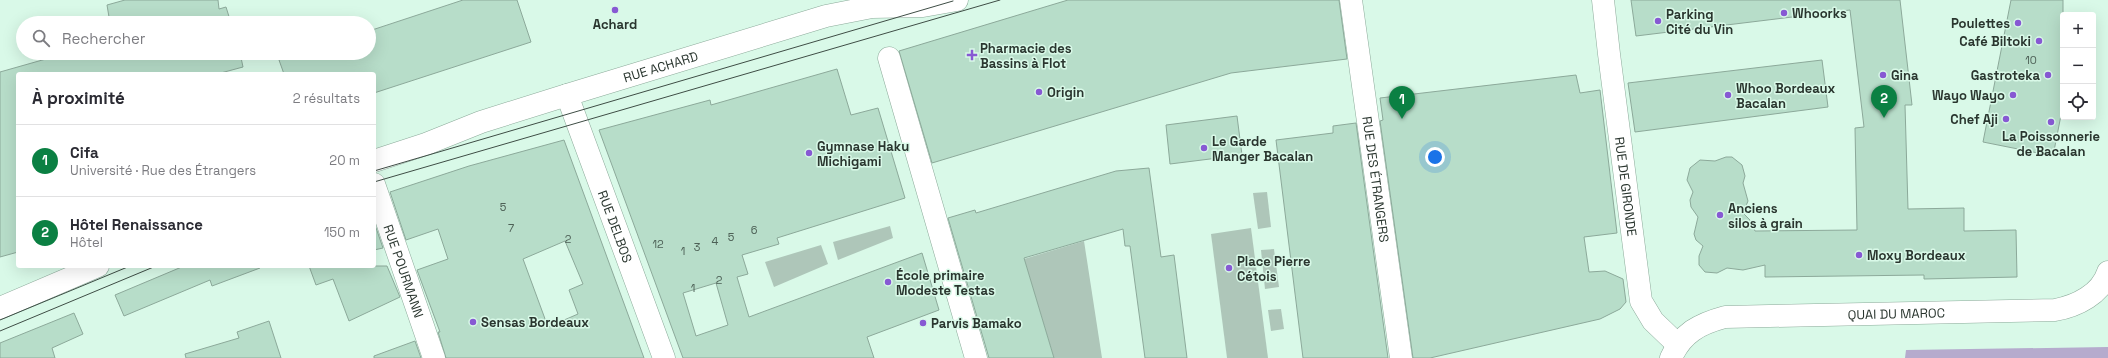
<!DOCTYPE html>
<html lang="fr">
<meta charset="utf-8">
<style>
:root{--surface:#fff;--page:#f7f7f7;--text:#2b2b33;--muted:#7c7c81;--line:#e1e1e2;--accent:#0b8043}
body{margin:0;font-family:"Space Grotesk",sans-serif;background:var(--page);color:var(--text)}
.controls{position:absolute;right:12px;top:12px;display:grid;overflow:hidden;border-radius:4px;box-shadow:0 4px 16px #0002}
.controls button{width:36px;height:36px;display:grid;place-items:center;padding:0;border:0;border-bottom:1px solid var(--line);background:var(--surface);color:var(--text);font:20px sans-serif}
.you{position:absolute;left:1435px;top:157px;width:14px;height:14px;margin:-10px;border:3px solid #fff;border-radius:50%;background:#1a73e8;box-shadow:0 0 0 6px #1a73e833}
.badge{display:grid;place-items:center;width:26px;height:26px;border-radius:50%;background:var(--accent);color:#fff;font-size:13px;font-weight:700}
.pin{position:absolute;translate:-50% -33px;filter:drop-shadow(0 1px 2px #0008)}
.pin::after{content:'';position:absolute;top:21px;width:14px;height:12px;background:inherit;clip-path:polygon(0 0,100% 0,50% 100%)}
.list{margin:0;padding:0;list-style:none}
h2{display:flex;justify-content:space-between;align-items:center;height:52px;margin:0;padding:0 16px;font-size:17px}
h2 small{font-size:13px;font-weight:400;color:var(--muted)}
.list li{display:grid;grid-template-columns:26px 1fr auto;gap:12px;align-items:center;box-sizing:border-box;height:72px;padding:0 16px;border-top:1px solid var(--line)}
.list b{display:block;font-size:15px;white-space:nowrap}
.list p{margin:0;font-size:13px;white-space:nowrap;color:var(--muted)}
.list em{font-size:13px;font-style:normal;color:var(--muted)}
.icon{flex:none;width:22px;height:22px;fill:none;stroke:currentColor;stroke-width:2;stroke-linecap:round;stroke-linejoin:round}
.map{position:relative;flex:none;width:2108px;height:358px;overflow:hidden}
.search{position:absolute;background:var(--surface);box-shadow:0 4px 16px #0002;left:16px;top:16px;width:360px;height:44px;display:flex;align-items:center;gap:10px;box-sizing:border-box;padding:0 14px;border-radius:22px;color:var(--muted);font-size:15px}
.panel{position:absolute;background:var(--surface);box-shadow:0 4px 16px #0002;left:16px;top:72px;width:360px;height:196px;border-radius:4px}
.map>svg:first-child{display:block}
.green{fill:#aec6b9}
.water{fill:#b5abcd}
.building{fill:#b7ddc9;stroke:#8ca99a;fill-rule:evenodd}
.lines{fill:none;stroke-linecap:round;stroke-linejoin:round}
.minor-casing{stroke:#8caa9a;stroke-width:23}
.minor{stroke:#fff;stroke-width:22}
.tram{stroke:#3e4d45;stroke-width:1}
.poi-dot{fill:#8759d3;stroke:#d9f9e8;stroke-width:1.5}
.labels{text-anchor:middle;dominant-baseline:central;stroke-width:3;stroke-linejoin:round;paint-order:stroke}
.number-label{font-size:11px;fill:#4d6056}
.poi-label{font-size:13px;font-weight:bold;fill:#2a362f;stroke:#d9f9e8;text-anchor:start}
.street-label{font-size:13px;fill:#2a362f;stroke:#d9f9e8}
</style>
<div class="map">
<svg width="2108" height="358" viewBox="0 0 2108 358">
<rect width="100%" height="100%" fill="#d9f9e8"/>
<g class="green">
<polygon points="1267,192 1271,227 1258,229 1253,193"/>
<polygon points="890,226 893,238 838,260 833,242"/>
<polygon points="1251,228 1268,358 1227,358 1211,234"/>
<polygon points="1084,241 1102,358 1054,358 1024,259"/>
<polygon points="821,245 828,264 774,287 765,262"/>
<polygon points="1274,249 1279,287 1265,289 1261,250"/>
<polygon points="1281,309 1284,329 1271,331 1268,310"/>
</g>
<polygon class="water" points="2108,347 2108,358 1905,358 1906,350"/>
<g class="building">
<polygon points="125,0 218,0 219,9 226,7 231,23 110,23 107,5"/>
<polygon points="463,0 517,0 531,42 374,93 374,74 284,74 279,60 301,53 369,53 369,31"/>
<polygon points="1068,0 1339,0 1347,59 1231,73 932,163 899,51"/>
<polygon points="1631,0 1900,0 1912,105 1905,105 1908,209 1964,208 1964,231 2016,230 2017,277 1924,279 1924,275 1765,277 1765,265 1743,270 1727,268 1717,273 1705,272 1699,265 1699,256 1703,246 1696,240 1694,234 1698,217 1691,207 1690,200 1693,192 1687,180 1690,168 1700,160 1715,161 1726,157 1732,157 1742,165 1745,176 1743,183 1748,201 1743,213 1750,220 1755,231 1857,230 1855,128 1864,127 1850,10 1636,36"/>
<polygon points="2011,0 2063,0 2063,105 2053,156 1983,142"/>
<polygon points="67,53 240,53 243,67 217,74 18,74 18,252 0,257 0,72"/>
<polygon points="1822,60 1828,107 1635,132 1628,83"/>
<path d="M837 69 851 115 878 108 905 198 777 238 779 244 742 255 748 274 737 277 749 317 922 253 939 310 867 337 874 358H683L599 130 710 100 711 105ZM716 283 728 325 696 336 683 293Z"/>
<polygon points="1576,75 1580,93 1600,90 1617,233 1584,237 1589,272 1605,271 1623,279 1626,302 1620,309 1600,319 1430,358 1413,358 1380,121 1383,120 1380,98"/>
<polygon points="1237,116 1242,155 1170,164 1166,125"/>
<polygon points="1356,123 1388,358 1303,358 1276,140 1333,133 1333,126"/>
<path d="M564 140 644 358H446L438 332H440L417 270 448 259 438 229 406 240 390 192 469 166ZM565 241 583 284 569 290 578 314 548 327 523 259Z"/>
<polygon points="1149,168 1161,257 1174,255 1187,358 1145,358 1130,246 1125,246 1123,229 1024,258 1054,358 989,358 948,218 975,210 976,213 1116,171"/>
<polygon points="374,222 383,248 374,250"/>
<polygon points="184,266 260,266 260,268 212,286 210,280 124,316 115,295"/>
<polygon points="309,266 387,266 400,297 349,321 333,279 316,285"/>
<polygon points="74,313 83,334 52,348 55,358 0,358 0,343"/>
<polygon points="269,321 281,358 186,358 185,354 239,338 237,332"/>
<polygon points="415,341 421,358 374,358 374,356"/>
</g>
<g class="lines">
<defs>
<g id="minor">
<path id="s1" d="M1351 0 1401 358"/>
<path id="s2" d="M1603 0 1609 54 1641 301 1653 321 1677 344"/>
<polyline points="889,58 976,358"/>
<path id="s3" d="M567 95 664 358"/>
<path id="s4" d="M374 161 426 144 481 122 567 95 826 16 872 7 923 6 957 0"/>
<path id="s5" d="M374 184 434 358"/>
<polyline points="0,308 98,266"/>
<path id="s6" d="M1671 358C1682 333 1699 324 1725 317L2055 310C2077 306 2101 294 2108 272"/>
</g>
</defs>
<use href="#minor" class="minor-casing"/>
<use href="#minor" class="minor"/>
<g class="tram">
<polyline points="374,171 953,1"/>
<polyline points="374,182 1000,0"/>
<polyline points="0,320 130,266"/>
<polyline points="0,331 156,266"/>
</g>
</g>
<g class="poi-dot">
<circle cx="615" cy="10" r="4"/>
<circle cx="1784" cy="13" r="4"/>
<circle cx="1658" cy="21" r="4"/>
<circle cx="2018" cy="23" r="4"/>
<circle cx="2039" cy="41" r="4"/>
<path d="M970 49h4v4h4v4h-4v4h-4v-4h-4v-4h4z"/>
<circle cx="1883" cy="75" r="4"/>
<circle cx="2048" cy="75" r="4"/>
<circle cx="1039" cy="92" r="4"/>
<circle cx="1728" cy="95" r="4"/>
<circle cx="2013" cy="95" r="4"/>
<circle cx="2006" cy="119" r="4"/>
<circle cx="2051" cy="122" r="4"/>
<circle cx="1204" cy="148" r="4"/>
<circle cx="809" cy="153" r="4"/>
<circle cx="1720" cy="215" r="4"/>
<circle cx="1859" cy="255" r="4"/>
<circle cx="1229" cy="268" r="4"/>
<circle cx="888" cy="282" r="4"/>
<circle cx="473" cy="322" r="4"/>
<circle cx="923" cy="323" r="4"/>
</g>
<g class="labels">
<g class="number-label">
<text x="2031" y="60">10</text>
<text x="503" y="207">5</text>
<text x="511" y="228">7</text>
<text x="754" y="230">6</text>
<text x="731" y="237">5</text>
<text x="568" y="239">2</text>
<text x="715" y="241">4</text>
<text x="658" y="244">12</text>
<text x="697" y="247">3</text>
<text x="683" y="251">1</text>
<text x="719" y="280">2</text>
<text x="693" y="288">1</text>
</g>
<g class="poi-label">
<text x="1792" y="13">Whoorks</text>
<text x="1666" y="14">Parking<tspan x="1666" dy="15">Cité du Vin</tspan></text>
<text x="2010" y="23" text-anchor="end">Poulettes</text>
<text x="615" y="24" text-anchor="middle">Achard</text>
<text x="2031" y="41" text-anchor="end">Café Biltoki</text>
<text x="980" y="48">Pharmacie des<tspan x="980" dy="15">Bassins à Flot</tspan></text>
<text x="1891" y="75">Gina</text>
<text x="2040" y="75" text-anchor="end">Gastroteka</text>
<text x="1736" y="88">Whoo Bordeaux<tspan x="1736" dy="15">Bacalan</tspan></text>
<text x="1047" y="92">Origin</text>
<text x="2005" y="95" text-anchor="end">Wayo Wayo</text>
<text x="1998" y="119" text-anchor="end">Chef Aji</text>
<text x="2051" y="136" text-anchor="middle">La Poissonnerie<tspan x="2051" dy="15">de Bacalan</tspan></text>
<text x="1212" y="141">Le Garde<tspan x="1212" dy="15">Manger Bacalan</tspan></text>
<text x="817" y="146">Gymnase Haku<tspan x="817" dy="15">Michigami</tspan></text>
<text x="1728" y="208">Anciens<tspan x="1728" dy="15">silos à grain</tspan></text>
<text x="1867" y="255">Moxy Bordeaux</text>
<text x="1237" y="261">Place Pierre<tspan x="1237" dy="15">Cétois</tspan></text>
<text x="896" y="275">École primaire<tspan x="896" dy="15">Modeste Testas</tspan></text>
<text x="481" y="322">Sensas Bordeaux</text>
<text x="931" y="323">Parvis Bamako</text>
</g>
<g class="street-label">
<text stroke="none"><textPath href="#s4" startOffset="302">RUE ACHARD</textPath></text>
<text stroke="none"><textPath href="#s1" startOffset="181">RUE DES ÉTRANGERS</textPath></text>
<text stroke="none"><textPath href="#s2" startOffset="188">RUE DE GIRONDE</textPath></text>
<text stroke="none"><textPath href="#s3" startOffset="140">RUE DELBOS</textPath></text>
<text stroke="none"><textPath href="#s5" startOffset="92">RUE POURMANN</textPath></text>
<text stroke="none"><textPath href="#s6" startOffset="242">QUAI DU MAROC</textPath></text>
</g>
</g>
</svg>
<div class="controls">
<button>+</button>
<button>−</button>
<button><svg class="icon" aria-label="locate" viewBox="0 0 24 24"><circle cx="12" cy="12" r="6"/><path d="M12 2v4M12 18v4M2 12h4M18 12h4"/></svg></button>
</div>
<div class="you"></div>
<div class="pin badge" style="left:1402px;top:119px">1</div>
<div class="pin badge" style="left:1884px;top:118px">2</div>
<div class="search"><svg class="icon" aria-label="search" viewBox="0 0 24 24"><circle cx="10" cy="10" r="6"/><path d="M15 15l6 6"/></svg>Rechercher</div>
<section class="panel">
<h2>À proximité<small>2 résultats</small></h2>
<ul class="list">
<li><span class="badge">1</span><div><b>Cifa</b><p>Université · Rue des Étrangers</p></div><em>20 m</em></li>
<li><span class="badge">2</span><div><b>Hôtel Renaissance</b><p>Hôtel</p></div><em>150 m</em></li>
</ul>
</section>
</div>
